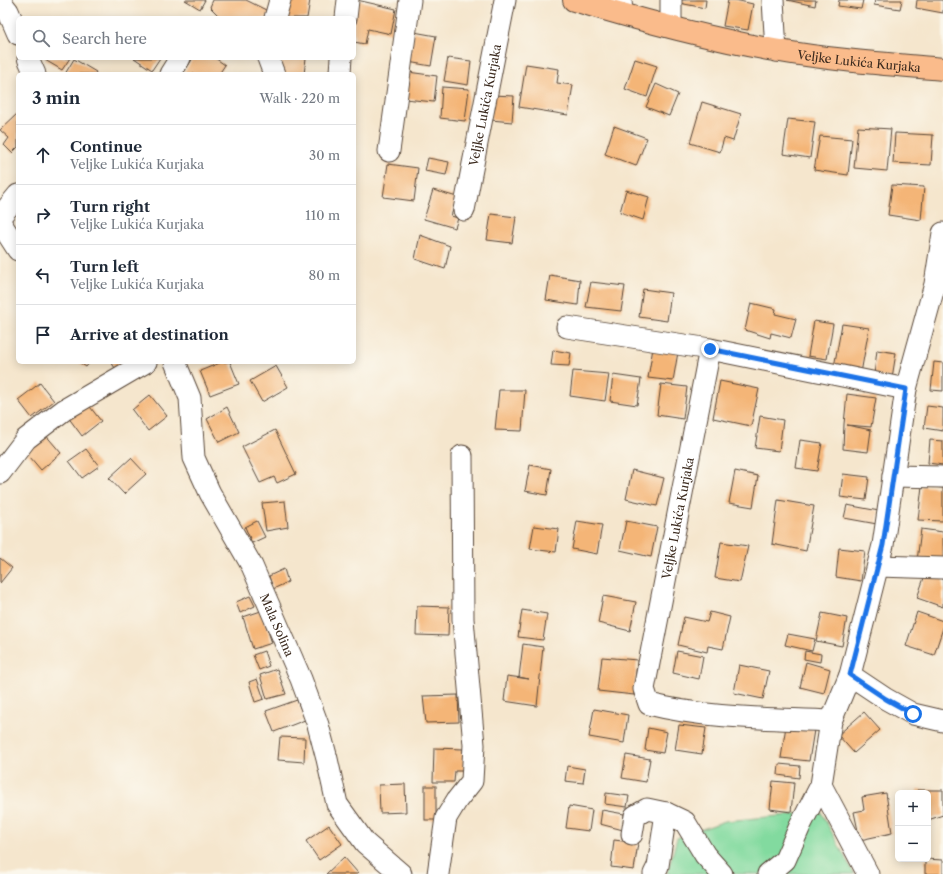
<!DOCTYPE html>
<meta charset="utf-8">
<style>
:root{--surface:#fff;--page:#f2f2f3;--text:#1f2937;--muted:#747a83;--line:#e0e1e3}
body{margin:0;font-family:"Libre Caslon Text",serif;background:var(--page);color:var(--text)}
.controls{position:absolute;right:12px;bottom:12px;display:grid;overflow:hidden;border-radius:6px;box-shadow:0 2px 10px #0003}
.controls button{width:36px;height:36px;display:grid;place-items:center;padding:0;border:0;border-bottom:1px solid var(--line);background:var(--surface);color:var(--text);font:20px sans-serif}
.stop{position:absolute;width:12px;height:12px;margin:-9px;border:3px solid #1a73e8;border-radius:50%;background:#fff}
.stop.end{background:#1a73e8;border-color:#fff;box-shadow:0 1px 4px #0008}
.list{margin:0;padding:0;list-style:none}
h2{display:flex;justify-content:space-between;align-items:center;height:52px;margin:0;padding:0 16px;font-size:17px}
h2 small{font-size:13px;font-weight:400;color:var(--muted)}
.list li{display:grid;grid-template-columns:26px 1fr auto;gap:12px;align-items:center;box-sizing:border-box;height:60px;padding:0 16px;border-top:1px solid var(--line)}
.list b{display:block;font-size:15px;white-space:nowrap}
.list p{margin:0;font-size:13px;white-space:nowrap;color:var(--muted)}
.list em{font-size:13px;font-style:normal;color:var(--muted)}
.icon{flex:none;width:22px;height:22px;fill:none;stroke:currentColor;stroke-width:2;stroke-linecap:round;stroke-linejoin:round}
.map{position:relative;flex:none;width:943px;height:874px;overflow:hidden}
.search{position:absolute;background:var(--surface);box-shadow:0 2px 10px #0003;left:16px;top:16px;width:340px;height:44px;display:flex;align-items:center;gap:10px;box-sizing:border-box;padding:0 14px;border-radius:6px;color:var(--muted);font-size:15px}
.panel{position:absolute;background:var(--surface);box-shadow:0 2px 10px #0003;left:16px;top:72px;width:340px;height:292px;border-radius:6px}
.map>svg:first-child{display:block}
.green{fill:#82da9f;stroke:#5e825e}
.building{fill:#f4b577}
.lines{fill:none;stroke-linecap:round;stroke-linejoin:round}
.minor-casing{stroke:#574638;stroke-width:23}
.major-casing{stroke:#574638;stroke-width:24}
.minor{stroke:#fff;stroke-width:21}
.major{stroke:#fabb8b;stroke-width:22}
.route{stroke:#1a73e8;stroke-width:5}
.labels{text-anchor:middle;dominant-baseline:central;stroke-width:3.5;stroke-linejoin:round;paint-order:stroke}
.street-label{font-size:12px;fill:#3b2a1e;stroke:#fbf7ec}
</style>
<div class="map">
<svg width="943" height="874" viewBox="0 0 943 874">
<rect width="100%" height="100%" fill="#fbf7ec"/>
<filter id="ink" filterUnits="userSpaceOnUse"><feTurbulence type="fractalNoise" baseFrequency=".025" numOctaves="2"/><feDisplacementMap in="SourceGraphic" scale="8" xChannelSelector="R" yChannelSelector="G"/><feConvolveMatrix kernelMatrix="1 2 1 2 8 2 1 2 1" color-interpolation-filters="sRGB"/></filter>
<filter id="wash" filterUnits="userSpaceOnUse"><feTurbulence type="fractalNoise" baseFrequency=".012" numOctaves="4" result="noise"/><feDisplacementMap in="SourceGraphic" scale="16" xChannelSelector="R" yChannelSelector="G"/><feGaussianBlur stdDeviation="0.9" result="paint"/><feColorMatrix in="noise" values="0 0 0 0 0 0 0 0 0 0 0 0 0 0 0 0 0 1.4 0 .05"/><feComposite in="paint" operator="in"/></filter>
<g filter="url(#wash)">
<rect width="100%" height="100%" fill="#f5e6cd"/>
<polygon class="green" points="821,812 854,874 667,874 677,838 725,821"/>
<g id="blocks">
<g class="building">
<polygon points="185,0 205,0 200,9"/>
<polygon points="213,0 246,0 270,12 267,18 221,18 210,7"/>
<polygon points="286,0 310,0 307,18 283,18"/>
<polygon points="357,0 396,9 391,34 368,29 365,44 354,42 354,18"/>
<polygon points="680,0 706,0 705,8 679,3"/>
<polygon points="728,0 735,0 753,4 748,30 723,26"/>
<polygon points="787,0 816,0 815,6"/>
<polygon points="839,0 863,0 861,9 838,6"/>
<polygon points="875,0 902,0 900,9 874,5"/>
<polygon points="917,0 943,0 943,13 916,8"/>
<polygon points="414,32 436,36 431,66 408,62"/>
<polygon points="46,58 70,58 62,70 45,60"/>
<polygon points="134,58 160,58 152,70"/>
<polygon points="193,58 215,58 225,65 219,74 183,74"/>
<polygon points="276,58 306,58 304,74 283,74"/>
<polygon points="448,58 471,61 468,85 444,81"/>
<polygon points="74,59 96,72 95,74 65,74"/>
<polygon points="635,59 657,66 647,97 625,89"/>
<polygon points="526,64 559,69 557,83 573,85 568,115 519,107"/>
<polygon points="408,72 437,76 434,102 405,99"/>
<polygon points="656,84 678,94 669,116 646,107"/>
<polygon points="442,87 469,89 465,121 440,118"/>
<polygon points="492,95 514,96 512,122 491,120"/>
<polygon points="702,102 741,114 733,141 724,138 720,152 690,143"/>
<polygon points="18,113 18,147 12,153 4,145 9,138 0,130"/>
<polygon points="788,119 815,122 810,158 783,154"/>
<polygon points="614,126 647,138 636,166 605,154"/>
<polygon points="858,127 891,129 887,171 854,168"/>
<polygon points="895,133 933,135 931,165 893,163"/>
<polygon points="820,136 852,139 848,175 814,170"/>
<polygon points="428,158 449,162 446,175 425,171"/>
<polygon points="388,164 418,168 414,201 383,197"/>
<polygon points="892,185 924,187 921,220 888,215"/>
<polygon points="433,190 457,197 451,216 458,218 455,228 424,219"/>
<polygon points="626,190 649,197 643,220 620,212"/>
<polygon points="491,214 516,217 512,243 487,240"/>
<polygon points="420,235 450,246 445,269 415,259"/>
<polygon points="550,275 580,280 578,305 546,300"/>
<polygon points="591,282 625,286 621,311 586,307"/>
<polygon points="643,289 671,293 667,321 639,317"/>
<polygon points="751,303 776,309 775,314 796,319 791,338 771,333 770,338 745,330"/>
<polygon points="814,321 833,324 827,359 808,356"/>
<polygon points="842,324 869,328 861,373 834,367"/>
<polygon points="653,348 678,352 673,381 648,378"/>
<polygon points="553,350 571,353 569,366 551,365"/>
<polygon points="877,350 896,353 892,378 874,375"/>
<polygon points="79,362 90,362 86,367"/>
<polygon points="111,362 129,362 117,371"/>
<polygon points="222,362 230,362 239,384 210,395 200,371"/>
<polygon points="934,362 943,363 943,391 931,390"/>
<polygon points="276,366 288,387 262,402 250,381"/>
<polygon points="573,371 609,374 605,401 570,396"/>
<polygon points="613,375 641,379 637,405 610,401"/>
<polygon points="720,381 759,389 751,426 713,418"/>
<polygon points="40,383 54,401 32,418 18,400"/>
<polygon points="661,384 687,387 683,419 657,415"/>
<polygon points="499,390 525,390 522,431 495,430"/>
<polygon points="847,394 876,398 871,427 847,425 871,430 868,452 843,449 844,424"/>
<polygon points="150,395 167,416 148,431 132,410"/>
<polygon points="87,403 101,421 82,436 68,417"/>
<polygon points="927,406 943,408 943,431 924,428"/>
<polygon points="227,407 239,432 219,442 207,419"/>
<polygon points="760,416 783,420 779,451 755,448"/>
<polygon points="275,430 296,474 277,483 274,477 260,483 242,447"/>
<polygon points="44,433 61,453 41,470 24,450"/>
<polygon points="800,440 822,443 817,471 796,468"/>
<polygon points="930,440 943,441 943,465 928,463"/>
<polygon points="86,449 99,466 82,478 69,461"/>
<polygon points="131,458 146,474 124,494 109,478"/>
<polygon points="530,465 551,469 547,495 525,491"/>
<polygon points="632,470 664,478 657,506 626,499"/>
<polygon points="735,471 758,476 753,507 729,503"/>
<polygon points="843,474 869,477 866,500 840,497"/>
<polygon points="922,486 943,488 943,521 918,520"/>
<polygon points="778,500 814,506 806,551 772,544"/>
<polygon points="285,501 288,527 266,531 262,503"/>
<polygon points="847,505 879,511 877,524 844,518"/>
<polygon points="257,521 265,537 252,543 245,527"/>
<polygon points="577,521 602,525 597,554 572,549"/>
<polygon points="626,521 657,527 651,557 620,550"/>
<polygon points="534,526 559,529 556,552 530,549"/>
<polygon points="921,529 943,532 943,564 917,561"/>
<polygon points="721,542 748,546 740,582 715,578"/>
<polygon points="839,548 865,551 861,581 836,577"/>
<polygon points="0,558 12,568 0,583"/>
<polygon points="284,569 288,582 273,589 269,576"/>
<polygon points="926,572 943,578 943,607 917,598"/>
<polygon points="250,596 255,606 240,613 236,602"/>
<polygon points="603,596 636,602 630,631 598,623"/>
<polygon points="417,606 449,607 448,636 416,635"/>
<polygon points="522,610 547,614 543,640 518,637"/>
<polygon points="261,611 272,643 253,649 243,617"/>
<polygon points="710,612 730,617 723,649 708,646 707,652 678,645 684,617 707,622"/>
<polygon points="917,612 943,621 943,628 934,655 906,646"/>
<polygon points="822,613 847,618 842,646 816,641"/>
<polygon points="788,634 815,639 812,651 785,645"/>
<polygon points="523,644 543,647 537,706 504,701 507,676 529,679 519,677"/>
<polygon points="264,651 269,666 259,670 253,655"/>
<polygon points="677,651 703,656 699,679 673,673"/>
<polygon points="805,651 821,654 820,662 804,659"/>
<polygon points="602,657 637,660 634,695 598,691"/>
<polygon points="806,662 830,669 824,693 800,687"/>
<polygon points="739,665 769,671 763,699 734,693"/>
<polygon points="277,669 286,694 267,699 260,675"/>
<polygon points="257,679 264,699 255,702 249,682"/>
<polygon points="458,695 459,722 426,723 423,696"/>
<polygon points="297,700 305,720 274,732 266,711"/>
<polygon points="594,709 628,715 624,743 589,737"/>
<polygon points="864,712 880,730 854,753 838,735"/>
<polygon points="679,725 706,728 702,754 675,750"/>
<polygon points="786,726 814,730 809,761 781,758"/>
<polygon points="648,728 667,732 663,753 645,750"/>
<polygon points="280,737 305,738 304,762 278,760"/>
<polygon points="434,748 463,749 464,771 455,771 454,782 433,782"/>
<polygon points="626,755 650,759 646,782 622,778"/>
<polygon points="779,764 800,766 799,778 778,775"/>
<polygon points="567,766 585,769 583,783 565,781"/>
<polygon points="773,781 794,783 791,812 770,809"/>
<polygon points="405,784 406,812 380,813 379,785"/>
<rect x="425" y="786" width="11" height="34"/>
<polygon points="917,790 943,790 943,815 928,820 928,793 917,793"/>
<polygon points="606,793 629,796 627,807 605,804"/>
<polygon points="886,793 892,833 860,840 854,812 864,810 862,797"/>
<polygon points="569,806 592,810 589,831 566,828"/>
<polygon points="602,810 624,814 623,830 600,824"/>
<polygon points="329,825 342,844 319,860 306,841"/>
<polygon points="614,840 638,843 634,870 611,867"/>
<polygon points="344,857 358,873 357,874 326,874"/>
<polygon points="925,859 943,860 943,874 925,874"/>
</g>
</g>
</g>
<g filter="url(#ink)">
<use href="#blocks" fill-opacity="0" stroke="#574638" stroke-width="1"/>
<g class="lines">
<defs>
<g id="minor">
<polyline points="621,0 622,14"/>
<polyline points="671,0 671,27"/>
<polyline points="773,0 776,51"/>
<polyline points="0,1 8,11 18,34"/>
<polyline points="275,18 280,0"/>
<polyline points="346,18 348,0"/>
<polyline points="28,58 35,74"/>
<polyline points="268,58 274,74"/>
<polyline points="340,72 341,58"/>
<polyline points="170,74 180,58"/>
<polyline points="389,151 410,0"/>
<path id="s1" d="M464 210 505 0"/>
<polyline points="0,217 18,195"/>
<polyline points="0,222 18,250"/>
<polyline points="567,327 710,349"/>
<path id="s2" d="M175 362 190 398 194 458 210 493 252 566 301 679 318 725 327 759 337 804 365 843 401 874"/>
<polyline points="0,473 26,439 64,410 146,362"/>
<polyline points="893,476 943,477"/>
<polyline points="878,566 943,568"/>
<polyline points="850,675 886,699 913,714 943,721"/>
<path id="s3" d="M831 721C771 718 708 719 649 704L644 689 710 349 906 389"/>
<polyline points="632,834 635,816 647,809 666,813"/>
<polyline points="438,874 446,818 457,800 472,781 474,745 463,619 462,456"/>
<polyline points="654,874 658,866 666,813 685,822 705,855 722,874"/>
<polyline points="768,874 785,860 800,826 821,785"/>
<polyline points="868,874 821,785 831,721 850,675 883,545 906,389 935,284 943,233"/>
</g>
<g id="major">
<path id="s4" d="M574 0C640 20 706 38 774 50 830 60 887 64 943 69"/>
</g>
</defs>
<use href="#minor" class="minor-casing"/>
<use href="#major" class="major-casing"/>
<use href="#minor" class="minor"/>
<use href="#major" class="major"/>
</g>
</g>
<g class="lines" filter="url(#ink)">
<polyline class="route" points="710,349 906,389 883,545 850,675 886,699 913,714"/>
</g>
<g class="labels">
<g class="street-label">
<text stroke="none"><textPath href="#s4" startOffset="292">Veljke Lukića Kurjaka</textPath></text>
<text stroke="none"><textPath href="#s1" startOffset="107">Veljke Lukića Kurjaka</textPath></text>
<text stroke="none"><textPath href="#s3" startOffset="373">Veljke Lukića Kurjaka</textPath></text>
<text stroke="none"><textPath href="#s2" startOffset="286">Mala Solina</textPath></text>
</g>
</g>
</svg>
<div class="controls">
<button>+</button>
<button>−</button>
</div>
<div class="stop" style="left:913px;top:714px"></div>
<div class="stop end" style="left:710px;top:349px"></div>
<div class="search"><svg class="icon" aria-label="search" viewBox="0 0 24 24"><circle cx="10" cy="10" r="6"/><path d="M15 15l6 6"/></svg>Search here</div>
<section class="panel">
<h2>3 min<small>Walk · 220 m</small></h2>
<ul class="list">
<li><svg class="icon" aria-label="ahead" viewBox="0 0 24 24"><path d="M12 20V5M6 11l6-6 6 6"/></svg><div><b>Continue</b><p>Veljke Lukića Kurjaka</p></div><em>30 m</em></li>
<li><svg class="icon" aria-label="right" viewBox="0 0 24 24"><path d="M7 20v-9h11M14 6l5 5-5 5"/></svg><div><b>Turn right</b><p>Veljke Lukića Kurjaka</p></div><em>110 m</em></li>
<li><svg class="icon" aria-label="left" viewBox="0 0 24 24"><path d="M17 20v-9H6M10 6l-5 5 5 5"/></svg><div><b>Turn left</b><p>Veljke Lukića Kurjaka</p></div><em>80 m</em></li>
<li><svg class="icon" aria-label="arrive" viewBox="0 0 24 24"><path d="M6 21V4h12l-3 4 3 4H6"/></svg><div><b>Arrive at destination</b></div></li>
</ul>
</section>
</div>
